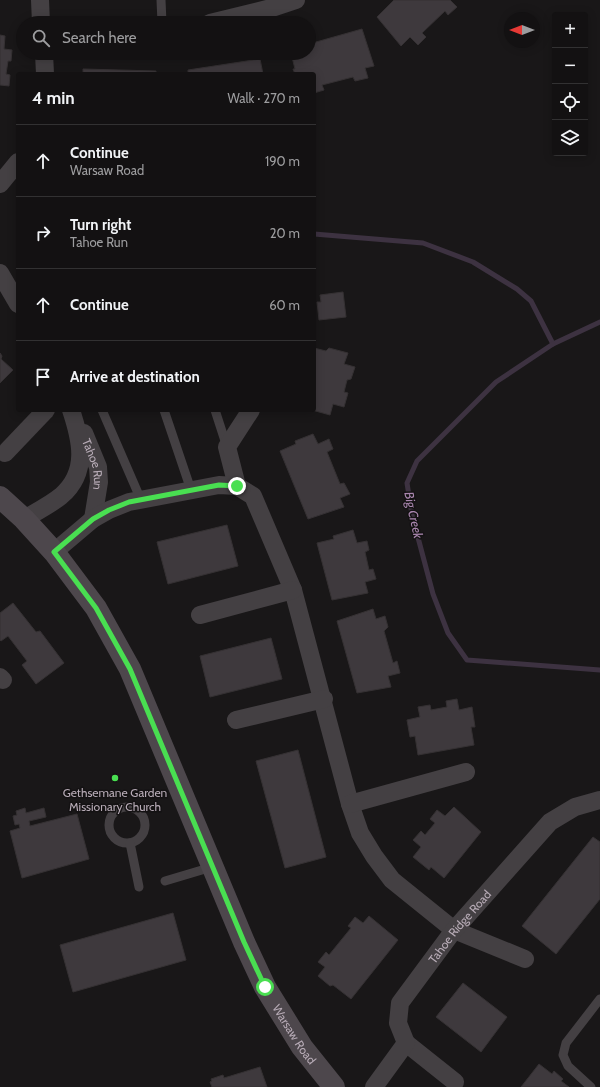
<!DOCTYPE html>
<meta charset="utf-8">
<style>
:root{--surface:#131112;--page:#1c1a1b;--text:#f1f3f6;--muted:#9d9d9f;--line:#323132}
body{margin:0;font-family:Cabin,sans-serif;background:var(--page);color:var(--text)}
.controls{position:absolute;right:12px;top:12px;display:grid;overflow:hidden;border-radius:4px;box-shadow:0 2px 10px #0003}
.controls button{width:36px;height:36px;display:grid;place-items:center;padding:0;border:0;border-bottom:1px solid var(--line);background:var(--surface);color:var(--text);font:20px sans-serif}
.compass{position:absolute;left:504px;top:12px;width:36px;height:36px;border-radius:50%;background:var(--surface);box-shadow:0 2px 10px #0003;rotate:270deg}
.stop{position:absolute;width:12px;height:12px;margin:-9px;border:3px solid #49df51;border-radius:50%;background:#fff}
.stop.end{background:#49df51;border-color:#fff;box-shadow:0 1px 4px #0008}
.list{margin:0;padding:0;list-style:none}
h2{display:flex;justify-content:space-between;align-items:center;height:52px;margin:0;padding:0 16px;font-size:17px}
h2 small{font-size:13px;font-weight:400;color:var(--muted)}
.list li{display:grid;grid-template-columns:26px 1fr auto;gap:12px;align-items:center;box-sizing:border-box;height:72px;padding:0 16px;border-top:1px solid var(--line)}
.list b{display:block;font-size:15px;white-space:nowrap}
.list p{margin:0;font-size:13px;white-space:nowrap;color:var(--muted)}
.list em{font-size:13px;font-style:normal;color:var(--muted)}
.icon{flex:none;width:22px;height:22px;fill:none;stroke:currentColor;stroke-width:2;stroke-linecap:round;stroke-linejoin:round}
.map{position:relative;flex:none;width:600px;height:1087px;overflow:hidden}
.search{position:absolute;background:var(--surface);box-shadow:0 2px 10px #0003;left:16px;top:16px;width:300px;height:44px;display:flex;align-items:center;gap:10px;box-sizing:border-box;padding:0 14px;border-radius:22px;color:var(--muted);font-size:15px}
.panel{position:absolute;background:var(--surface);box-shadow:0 2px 10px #0003;left:16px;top:72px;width:300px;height:340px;border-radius:4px}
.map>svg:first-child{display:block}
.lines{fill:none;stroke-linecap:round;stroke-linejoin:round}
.stream{stroke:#3d3241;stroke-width:5}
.building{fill:#3e393d;stroke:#353133}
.lane{stroke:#444043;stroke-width:9}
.street{stroke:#444043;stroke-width:18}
.secondary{stroke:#4d474c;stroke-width:22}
.route{stroke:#49df51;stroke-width:5}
.poi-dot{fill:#49df51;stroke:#141213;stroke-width:1.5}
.labels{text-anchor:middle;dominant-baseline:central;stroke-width:3;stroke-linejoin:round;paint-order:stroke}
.street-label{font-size:12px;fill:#b7abb6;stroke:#141213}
.poi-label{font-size:12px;fill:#b7abb6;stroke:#141213}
.water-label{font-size:13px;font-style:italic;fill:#a986ae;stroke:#141213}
</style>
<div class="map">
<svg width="600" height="1087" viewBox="0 0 600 1087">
<rect width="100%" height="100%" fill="#191718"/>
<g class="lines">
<g class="stream">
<polyline points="314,234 423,243 473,262 517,289 531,301 553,344"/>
<polyline points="600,322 553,344 496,382 417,461 407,483 412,515 433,594 448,633 467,660 600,670"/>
</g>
</g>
<g class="building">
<polygon points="394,0 450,0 457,7 448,15 445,11 422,33 426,37 418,45 410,37 401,46 377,17"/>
<polygon points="362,29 374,66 365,68 368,78 355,81 353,77 322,85 324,90 314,93 314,74 295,74 293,69 295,69 291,53 309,53 309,44"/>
<polygon points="0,35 5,36 4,49 12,50 11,61 8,61 6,74 10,75 9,86 0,85"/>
<polygon points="260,59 263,74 188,74 188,70"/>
<polygon points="83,69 156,71 156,74 83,74"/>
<polygon points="343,292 346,317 319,320 317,302 321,302 320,295"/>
<polygon points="314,348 326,351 329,348 348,353 344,364 355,367 351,379 347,380 344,392 348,393 344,407 333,404 330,415 312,410 314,410"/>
<polygon points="0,353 2,356 1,359 13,370 0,383"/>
<polygon points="313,434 318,444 329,439 333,449 327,452 340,484 344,483 350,494 340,498 344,507 308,519 280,451 296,444 295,441"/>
<polygon points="227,525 238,566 168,584 157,542"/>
<polygon points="353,530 357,543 367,541 369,550 365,552 369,570 373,569 376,579 365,582 368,593 332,600 317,543 334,539 333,536"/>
<polygon points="13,603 36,632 40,631 64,663 36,684 22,665 27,661 8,636 1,641 0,640 0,613"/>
<polygon points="373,609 376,619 385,616 388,627 384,631 393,663 397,661 400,673 388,676 391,687 357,693 337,621"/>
<polygon points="271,638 282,679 210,697 200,656"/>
<polygon points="457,699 459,710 472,707 475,727 471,727 474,745 418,755 415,736 410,737 407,720 420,717 418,707 430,705 431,710 447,707 446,701"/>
<polygon points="298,750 326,857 285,868 256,761"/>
<polygon points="454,807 481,832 444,878 431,867 429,870 413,857 421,847 413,840 421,831 425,835 435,823 430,819 437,810 445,816"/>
<polygon points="25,808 26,813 44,808 46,817 29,821 30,826 77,814 89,859 22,878 10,831 20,828 19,824 15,825 13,816 17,815 16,811"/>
<polygon points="593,837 600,842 600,899 556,954 522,926"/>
<polygon points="173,913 186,960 73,992 60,945"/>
<polygon points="369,916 398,940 351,999 333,985 330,986 318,976 325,967 318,962 326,952 329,955 351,928 348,926 355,917 363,923"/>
<polygon points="463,983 507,1017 481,1052 436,1017"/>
<polygon points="539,1064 552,1074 554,1071 563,1079 561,1081 569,1087 521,1087"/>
<polygon points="260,1067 267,1087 212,1087 210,1082 212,1081 211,1079 223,1075 224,1078"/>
</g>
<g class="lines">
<g class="lane">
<polyline points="161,0 162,23"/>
<polyline points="102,410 141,500"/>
<polyline points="164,410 191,490"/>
<polyline points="215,410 227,447"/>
<circle cx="127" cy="825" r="18"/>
<polyline points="130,843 139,887"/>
<polyline points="165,881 212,867"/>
<polyline points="591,1087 568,1066 563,1055 566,1043 600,999"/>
</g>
<g class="street">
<polyline points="40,0 41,23"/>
<polyline points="210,23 275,7 296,0"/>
<polyline points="44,53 45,74"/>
<polyline points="0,184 18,162"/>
<polyline points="0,273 18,304"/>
<path id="s1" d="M84 433 98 467 99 482 93 519"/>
<polyline points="5,453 46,410"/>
<polyline points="237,486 227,447 251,410"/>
<path d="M24 519C36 512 50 505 61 496 89 472 81 440 71 410"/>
<polyline points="54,552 93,519 109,510 129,502 219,485 237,486 253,496 293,590 350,804 360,833 374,856 392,880 454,930 525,959"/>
<polyline points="200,615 293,590"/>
<polyline points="0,677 3,680"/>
<polyline points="236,720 324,699"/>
<polyline points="350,804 466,772"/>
<polyline points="406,1043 455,1082"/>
<path id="s2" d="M374 1087 406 1043 398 1023 400 1003 454 930 550 822 575 807 600 800"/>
</g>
<path class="secondary" id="s3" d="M0 497 24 519 54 552 96 608 130 669 244 942 265 987 302 1047 334 1087"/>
</g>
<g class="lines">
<polyline class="route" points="237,486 219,485 129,502 109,510 93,519 54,552 96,608 130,669 244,942 265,987"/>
</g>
<circle class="poi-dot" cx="115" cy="778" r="4"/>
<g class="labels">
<g class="street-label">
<text stroke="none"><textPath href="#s1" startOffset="33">Tahoe Run</textPath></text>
<text stroke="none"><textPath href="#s2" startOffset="193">Tahoe Ridge Road</textPath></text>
<text stroke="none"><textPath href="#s3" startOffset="618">Warsaw Road</textPath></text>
</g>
<g class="poi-label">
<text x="115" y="792">Gethsemane Garden<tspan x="115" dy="14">Missionary Church</tspan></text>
</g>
<g class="water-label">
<text transform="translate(414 515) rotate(78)">Big Creek</text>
</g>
</g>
</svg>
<div class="controls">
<button>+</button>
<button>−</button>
<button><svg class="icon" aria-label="locate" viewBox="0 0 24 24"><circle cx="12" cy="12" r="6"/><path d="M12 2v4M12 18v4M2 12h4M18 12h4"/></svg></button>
<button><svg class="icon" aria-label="layers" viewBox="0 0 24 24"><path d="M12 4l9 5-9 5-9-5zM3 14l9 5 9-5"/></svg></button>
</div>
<svg class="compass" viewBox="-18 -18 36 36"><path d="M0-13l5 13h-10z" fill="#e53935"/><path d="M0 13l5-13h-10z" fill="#9d9d9f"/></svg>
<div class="stop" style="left:265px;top:987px"></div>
<div class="stop end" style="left:237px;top:486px"></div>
<div class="search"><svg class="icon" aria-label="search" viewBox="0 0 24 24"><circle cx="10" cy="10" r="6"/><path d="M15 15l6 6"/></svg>Search here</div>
<section class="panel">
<h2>4 min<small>Walk · 270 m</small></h2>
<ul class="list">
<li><svg class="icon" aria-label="ahead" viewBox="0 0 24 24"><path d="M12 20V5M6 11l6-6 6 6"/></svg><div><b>Continue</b><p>Warsaw Road</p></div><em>190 m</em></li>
<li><svg class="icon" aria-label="right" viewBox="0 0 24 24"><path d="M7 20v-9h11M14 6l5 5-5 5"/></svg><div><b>Turn right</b><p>Tahoe Run</p></div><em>20 m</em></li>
<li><svg class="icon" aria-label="ahead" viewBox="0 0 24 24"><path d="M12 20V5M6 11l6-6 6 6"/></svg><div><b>Continue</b></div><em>60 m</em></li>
<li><svg class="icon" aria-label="arrive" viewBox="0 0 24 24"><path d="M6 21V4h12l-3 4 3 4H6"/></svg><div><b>Arrive at destination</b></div></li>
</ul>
</section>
</div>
